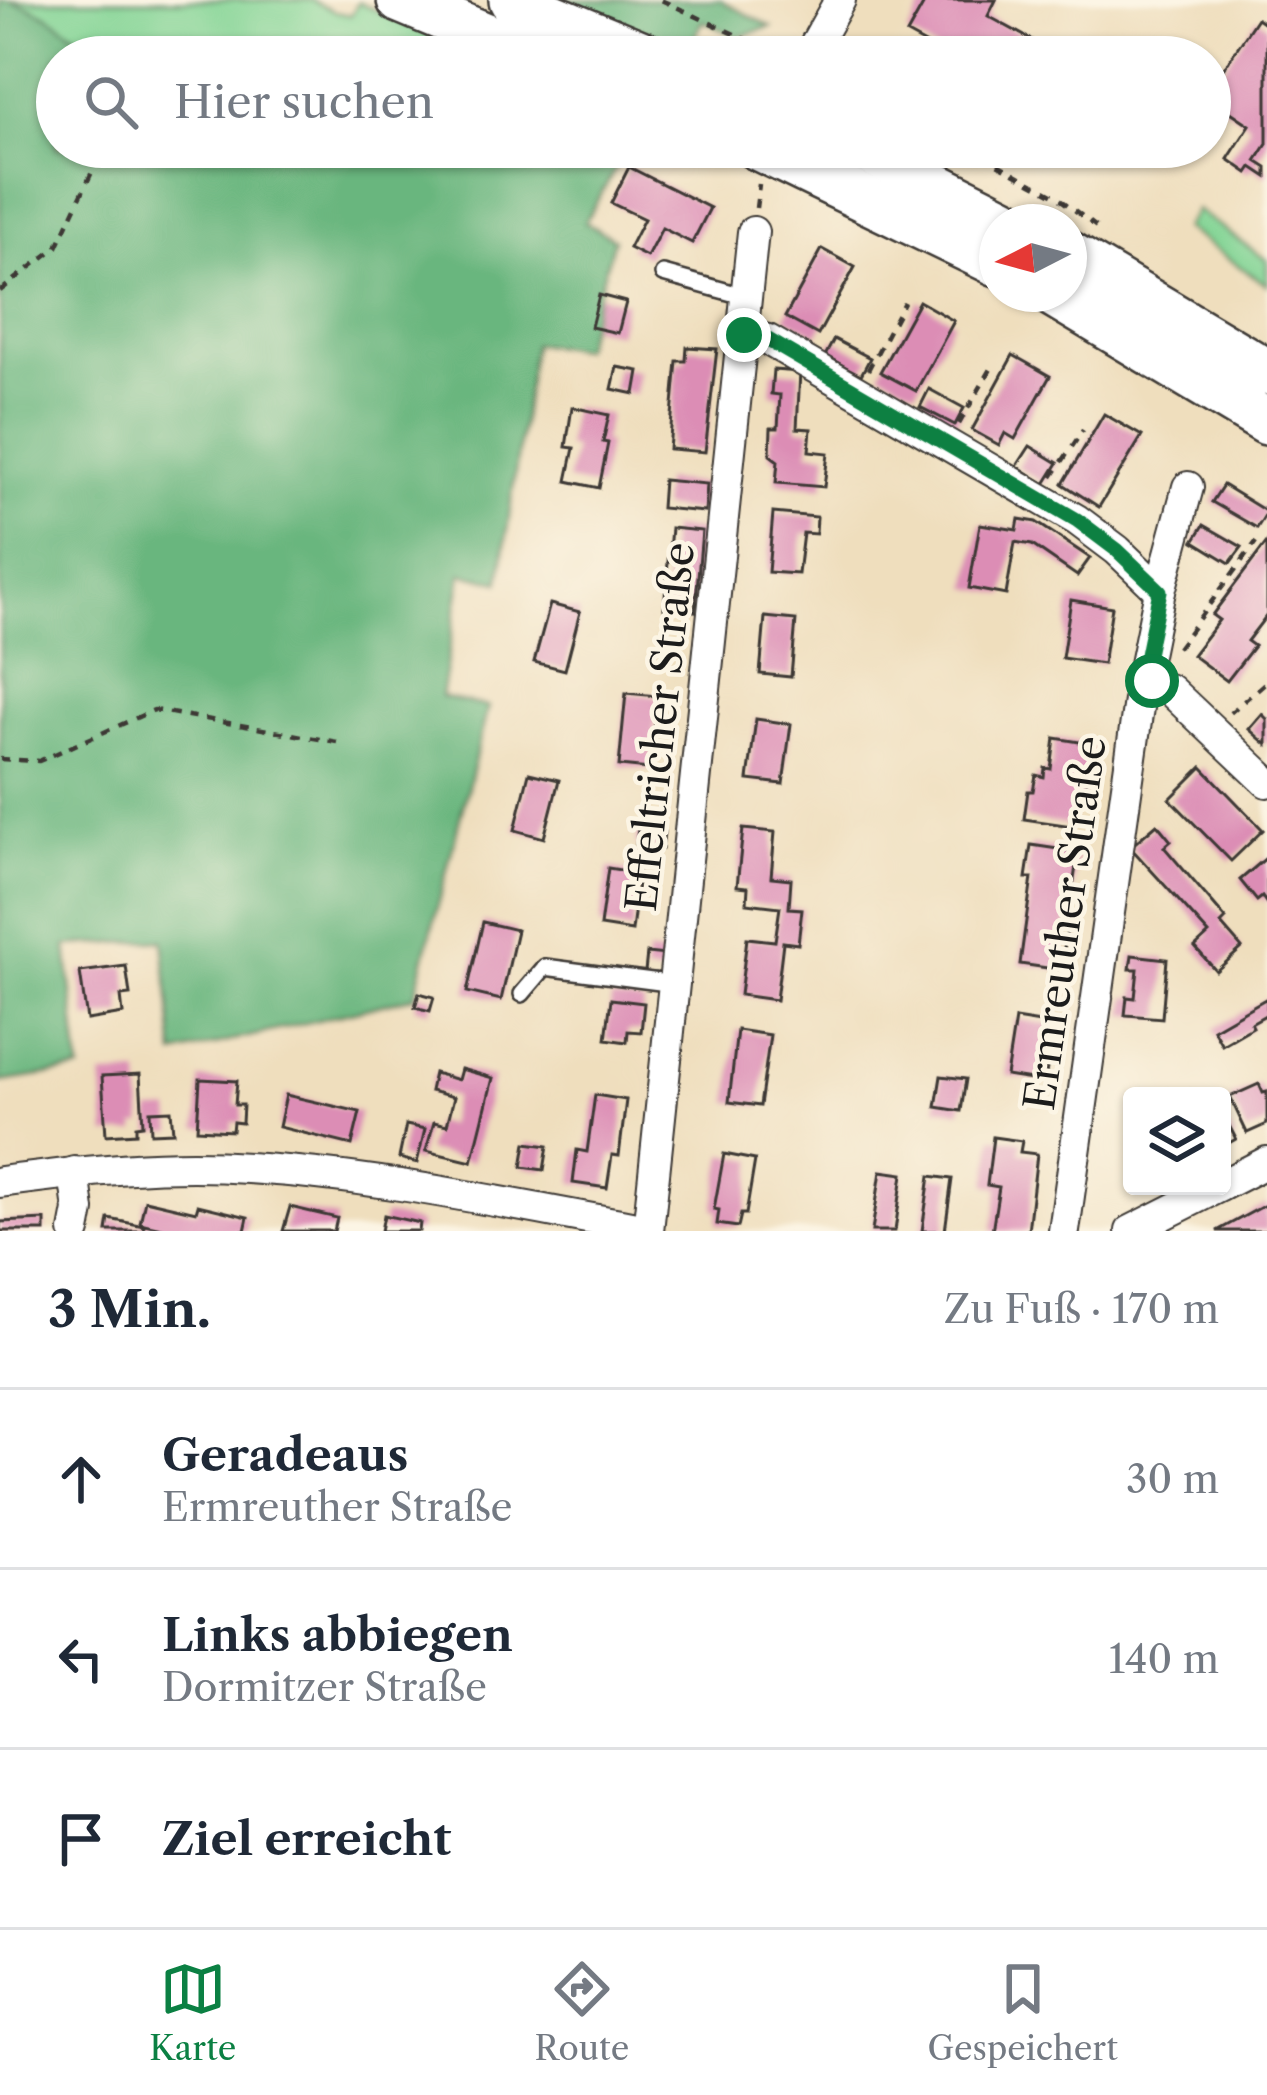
<!DOCTYPE html>
<html lang="de">
<meta charset="utf-8">
<style>
:root{--surface:#fff;--page:#f6f6f7;--text:#1f2937;--muted:#747a83;--line:#e0e1e3;--accent:#0b8043}
body{margin:0;font-family:"Libre Caslon Text",serif;background:var(--page);color:var(--text)}
.controls{position:absolute;right:36px;bottom:36px;display:grid;overflow:hidden;border-radius:12px;box-shadow:0 3px 9px #0004}
.controls button{width:108px;height:108px;display:grid;place-items:center;padding:0;border:0;border-bottom:3px solid var(--line);background:var(--surface);color:var(--text);font:60px sans-serif}
.compass{position:absolute;left:979px;top:204px;width:108px;height:108px;border-radius:50%;background:var(--surface);box-shadow:0 3px 9px #0004;rotate:264deg}
.stop{position:absolute;width:36px;height:36px;margin:-27px;border:9px solid #0b8043;border-radius:50%;background:#fff}
.stop.end{background:#0b8043;border-color:#fff;box-shadow:0 3px 12px #0008}
.list{margin:0;padding:0;list-style:none}
h2{display:flex;justify-content:space-between;align-items:center;height:156px;margin:0;padding:0 48px;font-size:51px}
h2 small{font-size:39px;font-weight:400;color:var(--muted)}
.list li{display:grid;grid-template-columns:78px 1fr auto;gap:36px;align-items:center;box-sizing:border-box;height:180px;padding:0 48px;border-top:3px solid var(--line)}
.list b{display:block;font-size:45px;white-space:nowrap}
.list p{margin:0;font-size:39px;white-space:nowrap;color:var(--muted)}
.list em{font-size:39px;font-style:normal;color:var(--muted)}
.icon{flex:none;width:66px;height:66px;fill:none;stroke:currentColor;stroke-width:2;stroke-linecap:round;stroke-linejoin:round}
.map{position:relative;flex:none;width:1267px;height:1231px;overflow:hidden}
.search{position:absolute;background:var(--surface);box-shadow:0 3px 9px #0004;left:36px;right:36px;top:36px;height:132px;display:flex;align-items:center;gap:30px;box-sizing:border-box;padding:0 42px;border-radius:66px;color:var(--muted);font-size:45px}
.sheet{height:696px;background:var(--surface)}
nav{display:flex;justify-content:space-around;align-items:center;box-sizing:border-box;height:168px;border-top:3px solid var(--line);background:var(--surface);font-size:33px;color:var(--muted)}
nav a{display:grid;justify-items:center;gap:6px}
nav .on{color:var(--accent)}
.map>svg:first-child{display:block}
.green{fill:#82d494;stroke:#4f7858;stroke-width:3}
.forest{fill:#69b67e;stroke:#42694d;stroke-width:3}
.building{fill:#dc8db5}
.lines{fill:none;stroke-linecap:round;stroke-linejoin:round}
.service-casing{stroke:#3c3934;stroke-width:20}
.minor-casing{stroke:#3c3934;stroke-width:34}
.primary-casing{stroke:#3c3934;stroke-width:50}
.path{stroke:#3c3934;stroke-width:4.5;stroke-dasharray:9 9;stroke-linecap:butt}
.service{stroke:#fff;stroke-width:15}
.minor{stroke:#fff;stroke-width:30}
.primary{stroke:#fff;stroke-width:45}
.route{stroke:#0b8043;stroke-width:15}
.labels{text-anchor:middle;dominant-baseline:central;stroke-width:9;stroke-linejoin:round;paint-order:stroke}
.street-label{font-size:42px;fill:#1c1c1c;stroke:#fcf5e5}
</style>
<div class="map">
<svg width="1267" height="1231" viewBox="0 0 1267 1231">
<rect width="100%" height="100%" fill="#fcf5e5"/>
<filter id="ink" filterUnits="userSpaceOnUse"><feTurbulence type="fractalNoise" baseFrequency=".00833" numOctaves="2"/><feDisplacementMap in="SourceGraphic" scale="24" xChannelSelector="R" yChannelSelector="G"/><feConvolveMatrix kernelMatrix="1 2 1 2 8 2 1 2 1" color-interpolation-filters="sRGB"/></filter>
<filter id="wash" filterUnits="userSpaceOnUse"><feTurbulence type="fractalNoise" baseFrequency=".004" numOctaves="4" result="noise"/><feDisplacementMap in="SourceGraphic" scale="48" xChannelSelector="R" yChannelSelector="G"/><feGaussianBlur stdDeviation="2.7" result="paint"/><feColorMatrix in="noise" values="0 0 0 0 0 0 0 0 0 0 0 0 0 0 0 0 0 1.4 0 .05"/><feComposite in="paint" operator="in"/></filter>
<g filter="url(#wash)">
<rect width="100%" height="100%" fill="#efdebd"/>
<g class="green">
<polygon points="10,0 311,0 335,12 351,15 358,2 450,44 427,57 108,57 44,15"/>
<polygon points="1196,210 1267,260 1267,285 1184,228"/>
</g>
<g class="forest">
<path d="M0 0C38 1 77 37 108 57H57V147H628L585 222 614 239 582 349 533 344 500 582 462 574 441 697 488 707 415 996 175 1055 163 940 67 946 80 1070 0 1082Z"/>
<polygon points="541,0 720,0 771,27 739,37 702,21 695,36 703,50 701,55 678,57"/>
</g>
<g id="blocks">
<g class="building">
<polygon points="926,0 996,0 988,16 1063,57 949,57 907,34"/>
<polygon points="1257,18 1267,25 1267,144 1256,161 1267,168 1267,177 1252,167 1248,173 1228,159 1250,125 1210,98 1210,89"/>
<polygon points="629,167 710,208 692,243 662,228 647,257 629,248 644,219 611,203"/>
<polygon points="822,249 855,267 818,335 785,317"/>
<polygon points="599,295 626,302 618,333 591,327"/>
<polygon points="919,301 954,321 916,391 880,372"/>
<polygon points="834,339 870,358 861,375 825,356"/>
<polygon points="687,347 717,349 705,452 669,449 677,361 686,361"/>
<polygon points="1013,355 1050,376 1015,439 1005,433 999,445 972,430"/>
<polygon points="617,367 639,371 635,394 612,389"/>
<polygon points="773,370 800,372 797,428 811,429 809,451 828,453 824,487 776,483 778,461 770,455 771,428 778,428 780,395 771,394"/>
<polygon points="929,389 964,408 955,425 920,407"/>
<polygon points="572,407 609,415 603,442 608,443 599,488 567,481 574,448 566,447"/>
<polygon points="1104,414 1142,436 1099,507 1063,484"/>
<polygon points="1030,446 1058,463 1045,484 1017,466"/>
<polygon points="663,480 707,484 705,512 661,508"/>
<polygon points="1223,485 1267,512 1257,528 1212,502"/>
<polygon points="773,513 817,517 816,534 803,533 798,574 768,572"/>
<polygon points="1019,519 1036,522 1090,558 1077,576 1032,545 1015,542 1006,595 969,588 980,524 1017,530"/>
<polygon points="1204,525 1242,547 1230,563 1194,541"/>
<polygon points="671,528 702,531 695,611 664,608"/>
<polygon points="1267,542 1267,615 1247,641 1254,646 1227,681 1192,655 1219,620 1212,615"/>
<polygon points="1071,600 1112,607 1103,664 1062,658"/>
<polygon points="550,604 580,612 565,670 534,662"/>
<polygon points="765,617 796,620 791,677 760,674"/>
<polygon points="626,693 658,696 650,769 619,766"/>
<polygon points="1262,714 1267,719 1267,745 1249,729"/>
<polygon points="756,719 791,724 783,784 748,780"/>
<polygon points="1055,738 1092,744 1084,799 1076,798 1072,826 1024,819 1028,791 1033,791 1036,775 1044,777 1045,768 1051,769"/>
<polygon points="1202,767 1263,830 1231,861 1170,799"/>
<polygon points="529,773 559,780 544,838 515,830"/>
<polygon points="1157,824 1171,841 1164,847 1226,919 1221,924 1242,948 1216,971 1195,947 1209,934 1130,847"/>
<polygon points="638,828 664,832 662,849 636,845"/>
<polygon points="743,829 775,832 771,877 791,879 789,908 802,909 798,944 783,942 776,1000 740,995 747,938 775,941 780,907 747,903 748,887 737,886"/>
<polygon points="1031,845 1078,852 1061,970 1020,964 1032,878 1026,878"/>
<polygon points="1267,857 1267,904 1262,897 1257,901 1240,880"/>
<polygon points="608,868 639,873 632,931 600,926"/>
<polygon points="483,922 517,930 501,1000 467,992"/>
<polygon points="647,953 666,955 664,974 645,972"/>
<polygon points="1132,955 1167,959 1162,1018 1125,1015 1127,997 1135,998 1138,969 1130,969"/>
<polygon points="126,966 130,995 121,996 123,1014 87,1020 80,972"/>
<polygon points="419,993 434,997 430,1011 415,1007"/>
<polygon points="1267,998 1267,1014 1251,1023 1253,1027 1222,1045 1213,1029"/>
<polygon points="611,999 644,1003 641,1032 628,1031 627,1042 606,1039"/>
<polygon points="1015,1019 1053,1025 1045,1082 1006,1076"/>
<polygon points="737,1030 770,1035 760,1106 729,1102"/>
<polygon points="461,1069 493,1078 472,1162 426,1151 434,1122 447,1125 454,1097 430,1091 434,1073 458,1080"/>
<polygon points="140,1074 143,1125 136,1126 136,1133 106,1135 102,1076"/>
<polygon points="941,1076 966,1079 961,1111 936,1107"/>
<polygon points="200,1079 237,1081 235,1105 243,1105 242,1123 233,1122 232,1131 197,1129"/>
<polygon points="1259,1084 1263,1093 1267,1092 1267,1124 1247,1133 1230,1097"/>
<polygon points="286,1095 360,1112 352,1145 279,1127"/>
<polygon points="595,1095 626,1100 619,1156 612,1155 607,1188 573,1183 577,1150 587,1152"/>
<polygon points="171,1110 173,1132 151,1133 150,1111"/>
<polygon points="1222,1112 1236,1139 1222,1147"/>
<polygon points="406,1125 425,1129 417,1163 399,1158"/>
<polygon points="993,1137 1022,1141 1020,1152 1037,1154 1028,1231 992,1231 999,1187 987,1185"/>
<polygon points="526,1143 548,1146 544,1170 522,1167"/>
<polygon points="724,1154 755,1160 746,1214 741,1214 738,1227 717,1224 719,1210 714,1209"/>
<polygon points="881,1171 903,1174 895,1231 872,1231"/>
<polygon points="930,1176 952,1179 945,1231 922,1231"/>
<polygon points="145,1200 196,1212 198,1205 248,1217 245,1231 174,1231 140,1223"/>
<polygon points="1267,1204 1267,1231 1217,1231"/>
<polygon points="290,1207 337,1218 334,1231 283,1231"/>
<polygon points="384,1215 420,1223 419,1231 381,1231"/>
<polygon points="109,1219 144,1226 143,1231 107,1231"/>
<polygon points="45,1220 45,1231 0,1231 0,1222"/>
</g>
</g>
</g>
<g filter="url(#ink)">
<use href="#blocks" fill-opacity="0" stroke="#3c3934" stroke-width="3"/>
<g class="lines">
<defs>
<g id="service">
<polyline points="663,274 747,297"/>
<polyline points="522,994 545,967 675,984"/>
</g>
<g id="minor">
<polyline points="808,57 840,0"/>
<polyline points="744,335 768,340 1077,520 1117,550 1160,591"/>
<polyline points="1142,679 1170,690 1267,782"/>
<polyline points="74,1172 79,1210 75,1231"/>
<path d="M0 1182C82 1171 165 1162 248 1168 382 1176 516 1206 648 1229"/>
<polyline points="1222,1185 1267,1162"/>
<polyline points="648,1231 753,232"/>
<polyline points="1064,1231 1142,679 1160,591 1188,487"/>
<polyline points="1131,1231 1220,1186"/>
</g>
<g id="primary">
<polyline points="400,0 537,57"/>
<polyline points="512,0 650,57"/>
<polyline points="757,147 997,263"/>
<polyline points="860,147 1008,222"/>
<polyline points="1069,254 1267,372"/>
<polyline points="1053,294 1267,422"/>
</g>
</defs>
<use href="#service" class="service-casing"/>
<use href="#minor" class="minor-casing"/>
<use href="#primary" class="primary-casing"/>
<g class="path">
<polyline points="661,0 784,57"/>
<polyline points="752,57 758,45"/>
<polyline points="966,147 1056,196 1103,232"/>
<polyline points="756,208 759,184"/>
<polyline points="0,291 57,247 98,159"/>
<polyline points="868,370 904,302"/>
<polyline points="959,424 995,362"/>
<polyline points="1052,477 1083,430"/>
<polyline points="1177,648 1256,542"/>
<polyline points="1230,713 1267,681"/>
<polyline points="0,759 39,761 154,710 337,742"/>
</g>
<use href="#service" class="service"/>
<use href="#minor" class="minor"/>
<use href="#primary" class="primary"/>
</g>
</g>
<g class="lines" filter="url(#ink)">
<polyline class="route" points="744,335 768,340 1077,520 1117,550 1160,591 1142,679 1152,681"/>
</g>
<g class="labels">
<g class="street-label">
<text transform="translate(660 727) rotate(-84)">Effeltricher Straße</text>
<text transform="translate(1065 923) rotate(-82)">Ermreuther Straße</text>
</g>
</g>
</svg>
<div class="controls">
<button><svg class="icon" aria-label="layers" viewBox="0 0 24 24"><path d="M12 4l9 5-9 5-9-5zM3 14l9 5 9-5"/></svg></button>
</div>
<svg class="compass" viewBox="-18 -18 36 36"><path d="M0-13l5 13h-10z" fill="#e53935"/><path d="M0 13l5-13h-10z" fill="#747a83"/></svg>
<div class="stop" style="left:1152px;top:681px"></div>
<div class="stop end" style="left:744px;top:335px"></div>
<div class="search"><svg class="icon" aria-label="search" viewBox="0 0 24 24"><circle cx="10" cy="10" r="6"/><path d="M15 15l6 6"/></svg>Hier suchen</div>
</div>
<section class="sheet">
<h2>3 Min.<small>Zu Fuß · 170 m</small></h2>
<ul class="list">
<li><svg class="icon" aria-label="ahead" viewBox="0 0 24 24"><path d="M12 20V5M6 11l6-6 6 6"/></svg><div><b>Geradeaus</b><p>Ermreuther Straße</p></div><em>30 m</em></li>
<li><svg class="icon" aria-label="left" viewBox="0 0 24 24"><path d="M17 20v-9H6M10 6l-5 5 5 5"/></svg><div><b>Links abbiegen</b><p>Dormitzer Straße</p></div><em>140 m</em></li>
<li><svg class="icon" aria-label="arrive" viewBox="0 0 24 24"><path d="M6 21V4h12l-3 4 3 4H6"/></svg><div><b>Ziel erreicht</b></div></li>
</ul>
</section>
<nav>
<a class="on"><svg class="icon" aria-label="map" viewBox="0 0 24 24"><path d="M3 6l6-2 6 2 6-2v14l-6 2-6-2-6 2zM9 4v14M15 6v14"/></svg>Karte</a>
<a><svg class="icon" aria-label="directions" viewBox="0 0 24 24"><path d="M12 3l9 9-9 9-9-9zM9 14v-3h6M13 9l2 2-2 2"/></svg>Route</a>
<a><svg class="icon" aria-label="saved" viewBox="0 0 24 24"><path d="M7 4h10v16l-5-4-5 4z"/></svg>Gespeichert</a>
</nav>
